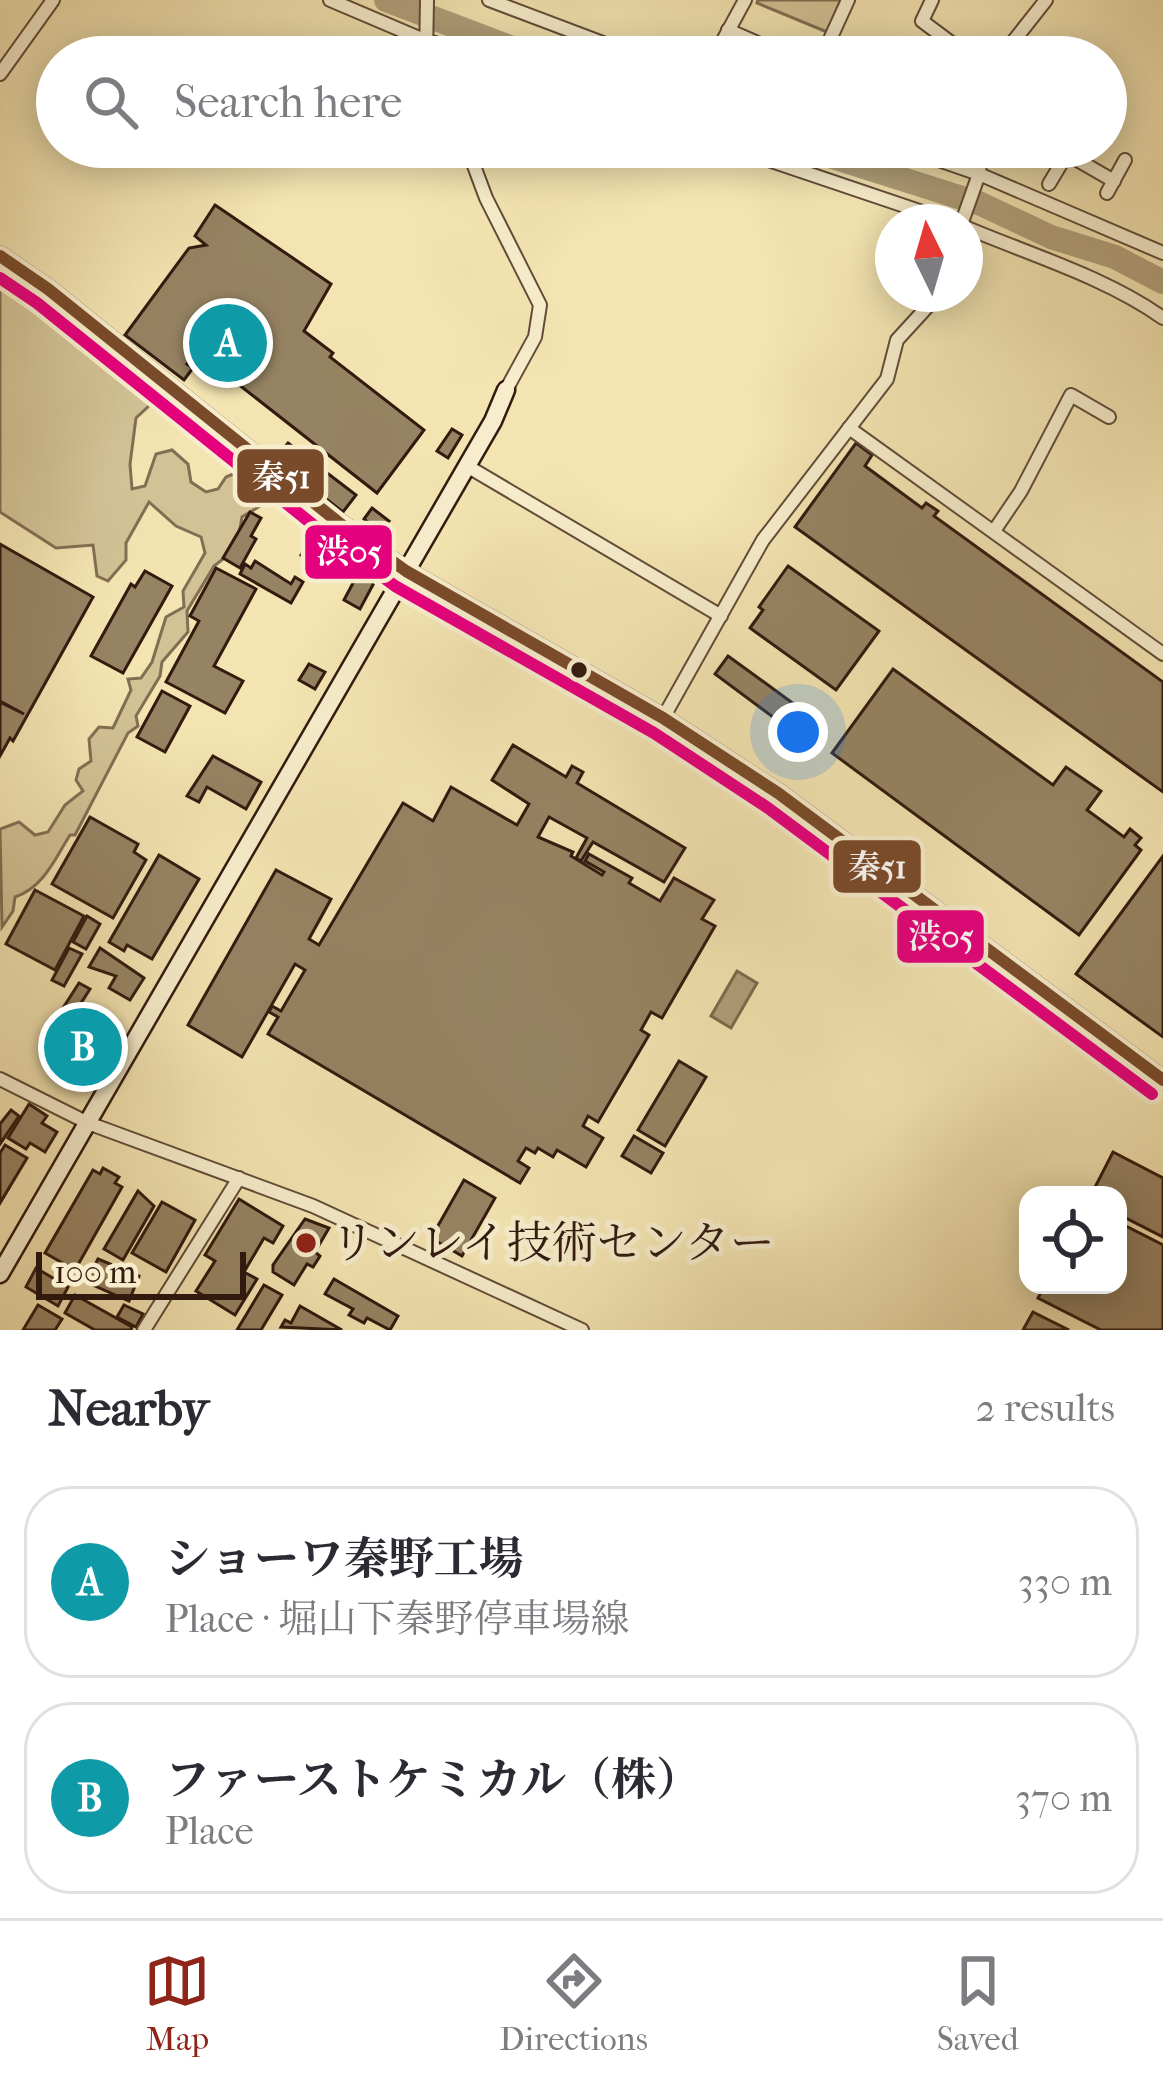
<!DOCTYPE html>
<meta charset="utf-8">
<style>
:root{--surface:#fff;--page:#f7f7f7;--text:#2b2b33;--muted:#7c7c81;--line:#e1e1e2;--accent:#8f2418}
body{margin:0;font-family:"IM FELL French Canon","Noto Serif JP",serif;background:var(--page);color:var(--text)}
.controls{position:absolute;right:36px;bottom:36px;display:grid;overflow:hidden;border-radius:24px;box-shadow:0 6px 30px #0003}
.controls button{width:108px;height:108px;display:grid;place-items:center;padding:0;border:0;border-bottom:3px solid var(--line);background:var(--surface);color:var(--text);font:60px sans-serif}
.compass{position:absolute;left:875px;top:204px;width:108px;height:108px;border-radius:50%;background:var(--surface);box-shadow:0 6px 30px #0003;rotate:355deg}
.scale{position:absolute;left:36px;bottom:30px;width:210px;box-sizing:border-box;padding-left:12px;border:6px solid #321a0f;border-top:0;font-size:33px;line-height:42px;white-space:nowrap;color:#321a0f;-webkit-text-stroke:9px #f7edcc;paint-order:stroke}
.you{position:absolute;left:798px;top:732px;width:42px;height:42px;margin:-30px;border:9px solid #fff;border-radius:50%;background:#1a73e8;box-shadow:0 0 0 18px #1a73e833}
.badge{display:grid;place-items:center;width:78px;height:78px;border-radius:50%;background:var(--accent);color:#fff;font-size:39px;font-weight:700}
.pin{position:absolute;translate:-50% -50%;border:6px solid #fff;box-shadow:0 3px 12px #0006}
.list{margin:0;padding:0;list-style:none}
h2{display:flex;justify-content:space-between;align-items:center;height:156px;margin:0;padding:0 48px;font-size:51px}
h2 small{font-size:39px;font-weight:400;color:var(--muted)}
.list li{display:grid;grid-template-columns:78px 1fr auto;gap:36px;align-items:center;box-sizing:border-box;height:192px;margin:0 24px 24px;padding:0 24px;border:3px solid var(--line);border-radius:48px}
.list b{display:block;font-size:45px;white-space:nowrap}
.list p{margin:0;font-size:39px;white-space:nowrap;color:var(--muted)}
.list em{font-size:39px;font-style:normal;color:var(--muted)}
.icon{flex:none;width:66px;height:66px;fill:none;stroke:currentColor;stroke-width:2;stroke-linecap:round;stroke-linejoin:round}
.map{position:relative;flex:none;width:1163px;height:1330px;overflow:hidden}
.search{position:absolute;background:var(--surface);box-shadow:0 6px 30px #0003;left:36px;right:36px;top:36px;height:132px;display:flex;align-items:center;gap:30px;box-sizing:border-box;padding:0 42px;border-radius:66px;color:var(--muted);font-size:45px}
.sheet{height:588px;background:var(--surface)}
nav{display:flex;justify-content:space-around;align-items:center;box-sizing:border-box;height:168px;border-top:3px solid var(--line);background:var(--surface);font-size:33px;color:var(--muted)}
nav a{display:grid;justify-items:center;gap:6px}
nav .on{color:var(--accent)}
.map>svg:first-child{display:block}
.green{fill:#d2c295;stroke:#826e52;stroke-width:3}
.water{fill:#b19f7a;stroke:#7e6a4f;stroke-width:3}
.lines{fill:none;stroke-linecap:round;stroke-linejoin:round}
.river{stroke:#b19f7a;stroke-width:24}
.building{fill:#968363;stroke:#321a0f;stroke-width:3}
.street-casing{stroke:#624c38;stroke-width:16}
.secondary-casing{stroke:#321a0f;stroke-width:21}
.street{stroke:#f7edcc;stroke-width:12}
.secondary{stroke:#f7edcc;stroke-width:16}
.bus-1-casing{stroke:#f7edcc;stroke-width:21}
.bus-2-casing{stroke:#f7edcc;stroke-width:21}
.bus-1{stroke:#7a4b2a;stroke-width:12}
.bus-2{stroke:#e5007d;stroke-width:12}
.bus-dot{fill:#321a0f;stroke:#f7edcc;stroke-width:4.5}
.poi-dot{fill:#8f2418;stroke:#f7edcc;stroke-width:4.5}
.labels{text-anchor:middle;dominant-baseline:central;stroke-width:10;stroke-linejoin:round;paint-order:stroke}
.poi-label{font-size:45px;fill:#321a0f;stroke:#f7edcc;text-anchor:start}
.line-badge{stroke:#f7edcc;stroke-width:4.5}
.badge-label{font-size:33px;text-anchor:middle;font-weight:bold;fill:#fff}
</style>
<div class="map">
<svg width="1163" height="1330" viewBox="0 0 1163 1330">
<rect width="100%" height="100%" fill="#f3e4b1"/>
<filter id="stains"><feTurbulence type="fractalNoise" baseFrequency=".00167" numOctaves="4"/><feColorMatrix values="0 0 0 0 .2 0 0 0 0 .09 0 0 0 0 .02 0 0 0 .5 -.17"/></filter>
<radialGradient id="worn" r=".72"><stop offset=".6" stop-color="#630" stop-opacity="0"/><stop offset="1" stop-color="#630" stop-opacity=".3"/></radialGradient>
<g class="green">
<polygon points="758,0 841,0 827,32 757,3"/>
<path d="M0 272 51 307 68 331 100 343 125 363 147 383 151 404 136 418 130 464 132 489 145 486 156 454 172 450 188 464 191 482 206 492 218 489 226 477 243 470 264 481 260 506 242 517 239 534 227 556 214 566 187 611 188 632 162 662 160 676 136 716 138 726 128 733 75 835H70C57 855 44 888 15 897L13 911 2 927 0 829 19 822 35 835 48 832 65 805 83 791 76 780 79 769 91 761 89 739 99 727 113 728 131 690 128 679 141 678 152 662 166 617 184 607 183 591 205 553 201 537 176 526 149 502 126 543V560L108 581 97 576 93 545 56 548 0 512Z"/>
</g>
<polygon class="water" points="737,971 757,983 731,1028 711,1016"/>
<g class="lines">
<g class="river">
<polyline points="386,0 536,57"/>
<polyline points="801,147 981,204 1051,237 1115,257 1163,282"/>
</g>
</g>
<g class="building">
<polygon points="215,205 331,284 304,331 333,353 330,357 424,430 377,493 196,351 187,364 193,368 184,380 125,335 189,248 206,245 195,236"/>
<polygon points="452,429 462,435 448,458 437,451"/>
<polygon points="288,443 356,495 343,512 275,459"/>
<polygon points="856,443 872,455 865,466 922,508 926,503 938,511 934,516 1163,682 1163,792 795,527"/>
<polygon points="372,508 389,521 380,532 364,519"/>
<polygon points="250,512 261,518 251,536 256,539 240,568 223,558"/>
<polygon points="318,530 331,539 315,564 301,555"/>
<polygon points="0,544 93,597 13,741 10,738 0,756 0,702 24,714 0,701"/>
<polygon points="255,561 291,584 295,577 303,582 291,603 240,574 245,564 251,568"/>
<polygon points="362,566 376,574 376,579 360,609 344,600"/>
<polygon points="788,566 879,631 836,690 750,628 763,610 759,607"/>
<polygon points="216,568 256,589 214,666 243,681 225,713 166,682 199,621 190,616"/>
<polygon points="145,571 172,586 123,673 91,656 131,584 135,587"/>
<polygon points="728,656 805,712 792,731 715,674"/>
<polygon points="309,664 325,672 315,689 299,680"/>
<polygon points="893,669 1053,785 1066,767 1101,791 1087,810 1124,837 1130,829 1141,838 1135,845 1141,850 1079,935 832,753"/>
<polygon points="162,691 190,706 165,752 137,737"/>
<polygon points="513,745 566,777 572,766 583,772 577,783 685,848 664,882 593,842 581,861 576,858 587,838 549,817 538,837 573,852 571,856 602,875 604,872 585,861 589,854 632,878 629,883 660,901 674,878 714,900 702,919 715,926 662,1018 651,1012 641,1030 649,1035 598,1122 588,1116 583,1126 603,1138 586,1167 557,1150 553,1157 538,1148 535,1153 526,1148 518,1161 529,1168 520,1183 268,1034 278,1017 269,1012 272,1006 281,1011 305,970 295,964 242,1057 188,1025 276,870 331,899 309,939 319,945 403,803 433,821 451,787 517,825 529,804 492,780"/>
<polygon points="213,756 261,782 246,809 207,787 199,802 187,796"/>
<polygon points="90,817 138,844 134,852 146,860 113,918 52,884"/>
<polygon points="159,855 199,879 152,959 127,945 124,951 109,942"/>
<polygon points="1163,856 1163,1037 1076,974"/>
<polygon points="35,890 84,916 55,970 6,944"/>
<polygon points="87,916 100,924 86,949 73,942"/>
<polygon points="69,948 82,954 64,986 52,980"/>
<polygon points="100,948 144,978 130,1000 109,988 116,976 89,967"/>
<polygon points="79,983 90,989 74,1014 63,1008"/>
<polygon points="84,1025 102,1035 89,1059 99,1064 93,1074 64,1058"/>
<polygon points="679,1061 706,1077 665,1146 638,1130"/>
<polygon points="29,1104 47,1116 42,1123 57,1132 45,1152 30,1143 26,1149 8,1138"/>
<polygon points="11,1110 19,1116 0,1144 0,1124"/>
<polygon points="634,1136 663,1153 651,1173 622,1156"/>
<polygon points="5,1145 27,1158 0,1203 0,1153"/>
<polygon points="1113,1152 1163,1178 1163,1237 1118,1214 1118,1195 1091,1195"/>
<polygon points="103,1168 119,1177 115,1183 122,1187 75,1270 45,1253 93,1170 100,1174"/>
<polygon points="464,1180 495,1198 462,1256 431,1238"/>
<polygon points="138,1191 154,1206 123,1260 104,1249"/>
<polygon points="239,1199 283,1226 273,1243 264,1238 244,1272 257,1279 235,1315 196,1291 215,1261 205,1255"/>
<polygon points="162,1202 195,1220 166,1272 132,1253"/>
<polygon points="305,1219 329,1228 315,1252 320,1256 313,1267 307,1264 294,1285 273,1272 273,1265"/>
<polygon points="1118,1222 1163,1245 1163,1330 1101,1330 1038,1298 1045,1285 1118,1285"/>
<polygon points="98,1259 139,1276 129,1301 86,1282"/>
<polygon points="36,1268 68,1287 58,1306 26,1287"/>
<polygon points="334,1279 398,1316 390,1330 367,1318 364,1323 349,1315 353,1309 325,1294"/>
<polygon points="264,1285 282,1295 261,1330 237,1330"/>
<polygon points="75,1295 132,1327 131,1330 95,1330 65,1313"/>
<polygon points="38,1305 62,1319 55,1330 23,1330"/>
<polygon points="124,1305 143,1314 136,1327 117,1317"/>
<polygon points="300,1306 342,1330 281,1327 285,1320 291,1323"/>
<polygon points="1033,1312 1069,1330 1023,1330"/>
</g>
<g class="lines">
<defs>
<g id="street">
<polyline points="330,0 424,40 483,57"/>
<polyline points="489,0 640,57"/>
<polyline points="932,0 922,21 970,57"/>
<polyline points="728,30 790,57"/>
<polyline points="426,57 427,0"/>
<polyline points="714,57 745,0"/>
<polyline points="822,57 848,0"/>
<polyline points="1001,57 1046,0"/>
<polyline points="0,74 53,0"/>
<polyline points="467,147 486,198 540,305 535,337 506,390"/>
<polyline points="730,147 952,222"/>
<polyline points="901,147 979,174 1163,253"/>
<polyline points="1067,154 1114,181"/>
<polyline points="1049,184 1070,149"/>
<polyline points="1107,193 1125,160"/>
<polyline points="962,222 979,174 981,147"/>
<path d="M965 227C1031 255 1105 277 1163 318"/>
<polyline points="849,428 1163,654"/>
<polyline points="467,466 721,616"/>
<polyline points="994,531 1021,491 1071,395 1109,417"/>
<polyline points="663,718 763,540 887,379 897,340 939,294"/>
<polyline points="0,1079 88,1123 313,1206 582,1330"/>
<polyline points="144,1330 239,1178"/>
</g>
<g id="secondary">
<polyline points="0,256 48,289 338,522 406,571 663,718 778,793 1163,1080"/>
<polyline points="0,1274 493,421 506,390"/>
</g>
</defs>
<use href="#street" class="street-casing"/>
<use href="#secondary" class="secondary-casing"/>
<use href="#street" class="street"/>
<use href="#secondary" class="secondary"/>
<defs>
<polyline id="bus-1" points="0,256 48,289 338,522 406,571 663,718 778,793 1163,1080"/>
<polyline id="bus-2" points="0,278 37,303 327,536 395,586 654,733 768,808 1152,1094"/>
</defs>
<use href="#bus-1" class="bus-1-casing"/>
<use href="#bus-2" class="bus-2-casing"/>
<use href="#bus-1" class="bus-1"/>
<use href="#bus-2" class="bus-2"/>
</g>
<circle class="bus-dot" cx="579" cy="670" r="10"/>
<circle class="poi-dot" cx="306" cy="1243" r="12"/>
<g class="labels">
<g class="poi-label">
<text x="330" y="1243">リンレイ技術センター</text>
</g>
</g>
<g class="line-badge">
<rect x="235" y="447" width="91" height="58" rx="12" fill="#7a4b2a"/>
<rect x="303" y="523" width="91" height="58" rx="12" fill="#e5007d"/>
<rect x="831" y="838" width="92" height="57" rx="12" fill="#7a4b2a"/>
<rect x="895" y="908" width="91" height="57" rx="12" fill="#e5007d"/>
</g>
<g class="badge-label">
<text x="281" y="488">秦51</text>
<text x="349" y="563">渋05</text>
<text x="877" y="878">秦51</text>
<text x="941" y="948">渋05</text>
</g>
<rect width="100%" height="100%" filter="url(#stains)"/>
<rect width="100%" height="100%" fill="url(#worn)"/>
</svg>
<div class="controls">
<button><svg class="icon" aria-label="locate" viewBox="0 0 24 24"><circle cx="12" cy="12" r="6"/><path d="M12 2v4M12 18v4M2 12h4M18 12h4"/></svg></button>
</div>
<svg class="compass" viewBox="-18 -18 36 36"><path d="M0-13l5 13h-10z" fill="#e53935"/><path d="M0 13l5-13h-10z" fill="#7c7c81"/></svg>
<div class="scale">100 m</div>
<div class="you"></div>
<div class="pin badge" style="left:228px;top:343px;background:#0f9aa8">A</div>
<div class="pin badge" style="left:83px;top:1047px;background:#0f9aa8">B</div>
<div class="search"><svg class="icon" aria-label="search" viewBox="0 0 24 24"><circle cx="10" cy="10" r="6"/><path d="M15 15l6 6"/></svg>Search here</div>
</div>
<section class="sheet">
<h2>Nearby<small>2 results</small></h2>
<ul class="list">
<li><span class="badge" style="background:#0f9aa8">A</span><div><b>ショーワ秦野工場</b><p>Place · 堀山下秦野停車場線</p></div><em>330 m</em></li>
<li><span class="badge" style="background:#0f9aa8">B</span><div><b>ファーストケミカル（株）</b><p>Place</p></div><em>370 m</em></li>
</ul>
</section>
<nav>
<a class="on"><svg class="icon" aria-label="map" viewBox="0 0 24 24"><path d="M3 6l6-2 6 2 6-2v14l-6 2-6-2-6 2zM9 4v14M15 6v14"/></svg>Map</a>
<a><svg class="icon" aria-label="directions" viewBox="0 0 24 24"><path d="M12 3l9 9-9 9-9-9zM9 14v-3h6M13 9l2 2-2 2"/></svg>Directions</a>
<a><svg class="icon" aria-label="saved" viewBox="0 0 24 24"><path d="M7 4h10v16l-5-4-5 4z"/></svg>Saved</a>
</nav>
